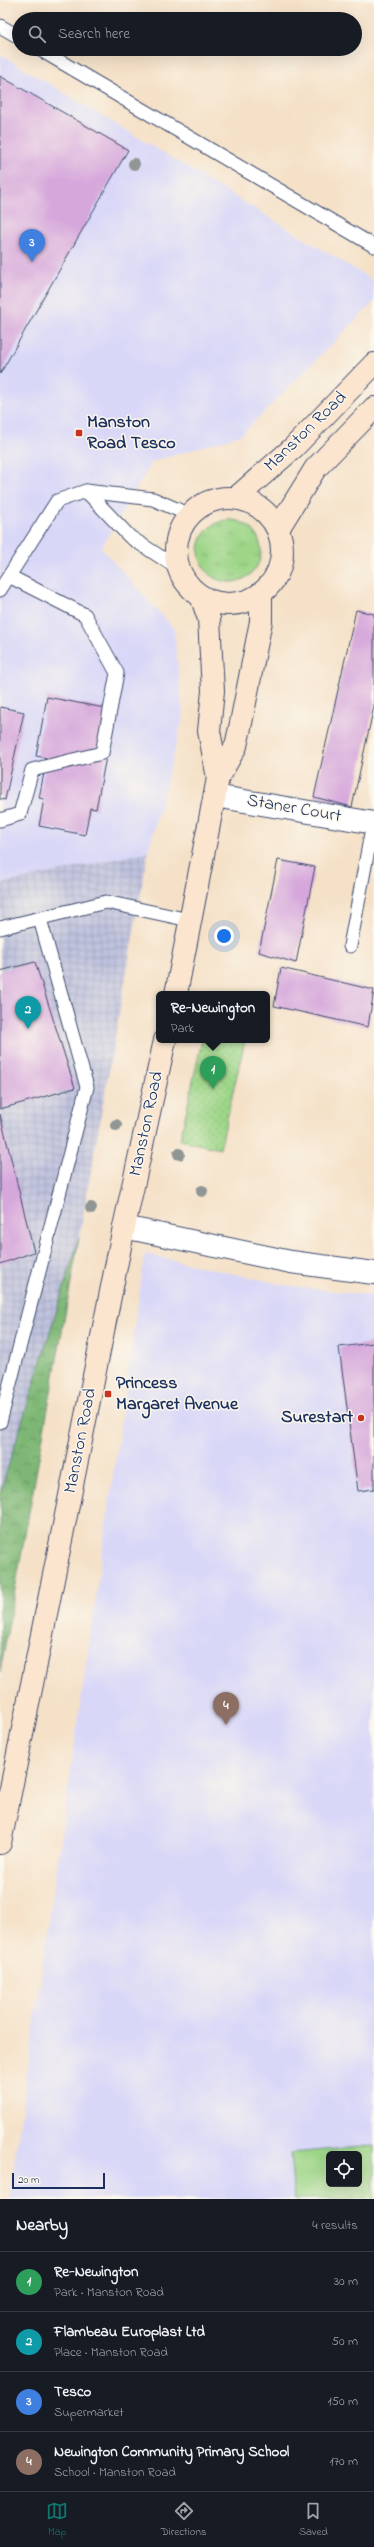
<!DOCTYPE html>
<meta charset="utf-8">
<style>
:root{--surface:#171b24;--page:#242831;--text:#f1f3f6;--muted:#9ea1a6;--line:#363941;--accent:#0f766e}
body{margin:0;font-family:"Indie Flower",sans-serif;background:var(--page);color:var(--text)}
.controls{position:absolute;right:12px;bottom:12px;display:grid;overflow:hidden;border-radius:6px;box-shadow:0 4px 16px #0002}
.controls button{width:36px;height:36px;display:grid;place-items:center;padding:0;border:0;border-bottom:1px solid var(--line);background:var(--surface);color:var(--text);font:20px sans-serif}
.scale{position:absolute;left:12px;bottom:10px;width:93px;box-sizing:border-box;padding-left:4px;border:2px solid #1b2f5e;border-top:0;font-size:11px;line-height:14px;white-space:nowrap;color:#1b2f5e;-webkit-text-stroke:3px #fbf7ec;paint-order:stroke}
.you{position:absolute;left:224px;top:936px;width:14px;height:14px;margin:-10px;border:3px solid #fff;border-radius:50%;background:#1a73e8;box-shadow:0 0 0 6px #1a73e833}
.badge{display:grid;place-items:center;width:26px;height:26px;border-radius:50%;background:var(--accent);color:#fff;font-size:13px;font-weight:700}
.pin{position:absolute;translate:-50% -33px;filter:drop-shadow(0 1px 2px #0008)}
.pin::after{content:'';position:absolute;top:21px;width:14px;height:12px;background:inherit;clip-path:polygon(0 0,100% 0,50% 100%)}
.popup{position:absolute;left:156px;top:991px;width:114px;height:52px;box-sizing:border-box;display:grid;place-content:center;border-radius:6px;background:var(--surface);filter:drop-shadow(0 1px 3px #0005);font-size:13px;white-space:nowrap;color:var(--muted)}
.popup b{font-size:15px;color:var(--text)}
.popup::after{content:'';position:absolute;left:50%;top:100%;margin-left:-8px;border:8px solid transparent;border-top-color:var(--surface)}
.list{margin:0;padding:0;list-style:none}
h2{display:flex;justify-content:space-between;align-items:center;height:52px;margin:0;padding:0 16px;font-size:17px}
h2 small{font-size:13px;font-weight:400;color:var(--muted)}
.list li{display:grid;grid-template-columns:26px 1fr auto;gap:12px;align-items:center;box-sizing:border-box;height:60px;padding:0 16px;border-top:1px solid var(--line)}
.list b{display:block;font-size:15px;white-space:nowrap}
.list p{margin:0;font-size:13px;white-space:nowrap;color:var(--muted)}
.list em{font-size:13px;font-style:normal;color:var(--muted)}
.icon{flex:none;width:22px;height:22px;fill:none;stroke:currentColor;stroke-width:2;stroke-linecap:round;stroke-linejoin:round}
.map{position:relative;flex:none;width:374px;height:2199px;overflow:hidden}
.search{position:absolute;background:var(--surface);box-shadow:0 4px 16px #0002;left:12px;right:12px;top:12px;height:44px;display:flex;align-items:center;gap:10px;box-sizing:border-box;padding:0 14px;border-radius:22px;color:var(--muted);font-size:15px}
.sheet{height:292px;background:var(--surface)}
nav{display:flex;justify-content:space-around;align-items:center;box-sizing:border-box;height:56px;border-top:1px solid var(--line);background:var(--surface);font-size:11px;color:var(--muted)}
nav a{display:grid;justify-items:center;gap:2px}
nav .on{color:var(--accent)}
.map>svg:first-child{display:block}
.built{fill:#d8d7f8;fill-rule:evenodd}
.industrial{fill:url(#industrial-grid)}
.grass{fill:url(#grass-tufts);stroke:#5c8273}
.forest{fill:url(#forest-crowns);stroke:#4c7369}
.park{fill:url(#park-dots);stroke:#5c8273}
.pitch{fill:#9ed688;stroke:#5c8273;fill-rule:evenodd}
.building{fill:#d6a7db}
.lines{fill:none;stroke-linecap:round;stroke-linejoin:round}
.service-casing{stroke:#3c4a6e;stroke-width:15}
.minor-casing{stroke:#3c4a6e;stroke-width:24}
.secondary-casing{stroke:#3c4a6e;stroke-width:24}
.service{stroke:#fff;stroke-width:13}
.minor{stroke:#fff;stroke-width:22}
.secondary{stroke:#fbe5cf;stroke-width:22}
.tree{fill:#8f9693}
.poi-dot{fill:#c8321e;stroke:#fbf7ec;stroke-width:1.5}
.labels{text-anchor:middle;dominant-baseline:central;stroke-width:3;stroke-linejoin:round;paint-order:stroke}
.poi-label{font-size:18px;font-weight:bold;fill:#1b2f5e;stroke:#fbf7ec;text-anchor:start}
.street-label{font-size:18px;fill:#1b2f5e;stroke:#fbf7ec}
</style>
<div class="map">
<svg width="374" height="2199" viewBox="0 0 374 2199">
<defs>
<pattern id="industrial-grid" width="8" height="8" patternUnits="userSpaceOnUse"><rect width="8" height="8" fill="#bfc2dd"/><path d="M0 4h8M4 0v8" fill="none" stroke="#a4a7c0"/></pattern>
<pattern id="grass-tufts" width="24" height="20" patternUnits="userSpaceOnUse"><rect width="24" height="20" fill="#9ed688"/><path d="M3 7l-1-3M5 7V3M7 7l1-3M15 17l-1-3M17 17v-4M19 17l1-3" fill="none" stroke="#88b878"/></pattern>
<pattern id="forest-crowns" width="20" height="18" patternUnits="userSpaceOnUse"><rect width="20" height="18" fill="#7eb774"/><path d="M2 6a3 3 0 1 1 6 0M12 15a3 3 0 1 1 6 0" fill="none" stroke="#669562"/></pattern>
<pattern id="park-dots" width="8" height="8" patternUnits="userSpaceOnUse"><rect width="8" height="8" fill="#9ed688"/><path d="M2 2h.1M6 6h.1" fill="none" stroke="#88b878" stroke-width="1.8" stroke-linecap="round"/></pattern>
</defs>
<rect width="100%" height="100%" fill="#fbf7ec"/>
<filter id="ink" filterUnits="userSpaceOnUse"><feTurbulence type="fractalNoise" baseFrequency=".025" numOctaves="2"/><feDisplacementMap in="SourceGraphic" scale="8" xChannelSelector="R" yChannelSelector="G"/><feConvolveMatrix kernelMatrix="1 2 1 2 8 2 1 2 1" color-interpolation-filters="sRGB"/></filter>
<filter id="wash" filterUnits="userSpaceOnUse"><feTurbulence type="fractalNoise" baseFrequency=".012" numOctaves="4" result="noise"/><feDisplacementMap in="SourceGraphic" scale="16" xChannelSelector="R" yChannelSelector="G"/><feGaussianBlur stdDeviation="0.9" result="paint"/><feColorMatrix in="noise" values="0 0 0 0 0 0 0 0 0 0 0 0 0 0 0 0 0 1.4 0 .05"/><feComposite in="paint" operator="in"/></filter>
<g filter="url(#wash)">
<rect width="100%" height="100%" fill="#f5e1c8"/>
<g class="built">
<polygon points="0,54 374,281 374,302 241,435 152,462 101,548 174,629 183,718 148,852 0,884"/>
<path d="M145 1254 284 1285 374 1296V2199H9ZM329 2154H359V2184H329Z"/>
</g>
<polygon class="industrial" points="148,852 79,1238 0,1521 0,884"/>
<circle class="grass" cx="230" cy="551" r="31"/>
<polygon class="forest" points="79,1238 0,1672 0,1493"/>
<polygon class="park" points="202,1040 245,1040 220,1149 180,1140"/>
<path class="pitch" d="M374 2146V2199H294L290 2153ZM329 2154H359V2184H329Z"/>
<g id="blocks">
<g class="building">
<polygon points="0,76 128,150 0,374"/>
<polygon points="356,610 374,614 374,706 352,807 314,797"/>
<polygon points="47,697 115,710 96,809 90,808 85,835 39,826 44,799 39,798 47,758 36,756"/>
<polygon points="0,707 24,712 5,800 0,799"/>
<polygon points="278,860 315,867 296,963 259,952"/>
<polygon points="35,962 75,1088 0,1109 0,971"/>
<polygon points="281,968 374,990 368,1027 274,1006"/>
<polygon points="0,1114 34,1252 0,1264"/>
<polygon points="374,1343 374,1489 358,1491 339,1347"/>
</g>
</g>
</g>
<g filter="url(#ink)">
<use href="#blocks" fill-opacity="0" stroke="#3c4a6e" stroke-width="1"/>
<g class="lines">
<defs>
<g id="service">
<polyline points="0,26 19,37"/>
<polyline points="39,49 374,246"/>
<polyline points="86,491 130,537 179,569"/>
<polyline points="0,590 57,501 86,491 153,499 190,515"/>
<polyline points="0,820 20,814 32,770 102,753 117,673 85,615 9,576"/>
<polyline points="0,928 106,902 189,920"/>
<polyline points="350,946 373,823"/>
<polyline points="0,1422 87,1087 40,919"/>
</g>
<g id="minor">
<polyline points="215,796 374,823"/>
<polyline points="124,1227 291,1262 374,1273"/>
</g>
<g id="secondary">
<circle cx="229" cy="551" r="53"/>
<polyline points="236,498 293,448 374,364"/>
<polyline points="278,529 315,469 374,408"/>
<polyline points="201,596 209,619 213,691 209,731 218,778"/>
<polyline points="176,994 218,778 236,746 241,723 261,621 261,594"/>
<polyline points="0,1843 124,1227 165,1040"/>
</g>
</defs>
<use href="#service" class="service-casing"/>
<use href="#minor" class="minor-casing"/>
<use href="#secondary" class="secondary-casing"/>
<use href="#service" class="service"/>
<use href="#minor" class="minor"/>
<use href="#secondary" class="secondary"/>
</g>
<g class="tree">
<circle cx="134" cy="164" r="6"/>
<circle cx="116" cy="1125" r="6"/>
<circle cx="179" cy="1154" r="6"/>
<circle cx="202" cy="1191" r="6"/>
<circle cx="91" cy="1208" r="6"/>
</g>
</g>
<g class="poi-dot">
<rect x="75" y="429" width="8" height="8" rx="2"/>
<rect x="104" y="1390" width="8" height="8" rx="2"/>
<circle cx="361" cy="1418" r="4"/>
</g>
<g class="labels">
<g class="poi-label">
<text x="87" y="423">Manston<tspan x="87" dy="21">Road Tesco</tspan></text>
<text x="116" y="1384">Princess<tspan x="116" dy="21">Margaret Avenue</tspan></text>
<text x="353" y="1418" text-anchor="end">Surestart</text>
</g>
<g class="street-label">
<text transform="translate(306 432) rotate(-44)">Manston Road</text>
<text transform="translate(294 809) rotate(10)">Staner Court</text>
<text transform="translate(147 1124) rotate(-78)">Manston Road</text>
<text transform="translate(81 1441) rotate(-79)">Manston Road</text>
</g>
</g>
</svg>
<div class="controls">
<button><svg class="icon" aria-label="locate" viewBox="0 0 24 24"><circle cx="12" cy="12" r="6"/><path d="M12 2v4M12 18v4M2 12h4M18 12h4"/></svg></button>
</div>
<div class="scale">20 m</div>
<div class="you"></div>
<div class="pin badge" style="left:213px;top:1089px;background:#2e9e5b">1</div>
<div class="popup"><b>Re-Newington</b>Park</div>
<div class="pin badge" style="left:28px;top:1029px;background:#0f9aa8">2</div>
<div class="pin badge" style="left:32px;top:262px;background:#3f7fe0">3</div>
<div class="pin badge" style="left:226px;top:1725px;background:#8d6e63">4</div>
<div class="search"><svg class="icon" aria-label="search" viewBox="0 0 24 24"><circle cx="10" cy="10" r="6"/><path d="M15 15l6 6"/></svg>Search here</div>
</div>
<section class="sheet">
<h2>Nearby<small>4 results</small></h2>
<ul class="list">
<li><span class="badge" style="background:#2e9e5b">1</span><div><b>Re-Newington</b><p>Park · Manston Road</p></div><em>30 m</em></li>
<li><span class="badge" style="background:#0f9aa8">2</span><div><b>Flambeau Europlast Ltd</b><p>Place · Manston Road</p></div><em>50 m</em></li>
<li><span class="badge" style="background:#3f7fe0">3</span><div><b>Tesco</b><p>Supermarket</p></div><em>150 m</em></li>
<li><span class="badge" style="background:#8d6e63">4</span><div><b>Newington Community Primary School</b><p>School · Manston Road</p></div><em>170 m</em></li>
</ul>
</section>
<nav>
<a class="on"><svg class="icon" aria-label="map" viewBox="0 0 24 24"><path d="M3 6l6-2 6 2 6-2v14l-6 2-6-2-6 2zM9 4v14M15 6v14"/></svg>Map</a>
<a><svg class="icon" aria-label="directions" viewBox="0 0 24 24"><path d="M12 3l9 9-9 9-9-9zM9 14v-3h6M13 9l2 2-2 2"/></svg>Directions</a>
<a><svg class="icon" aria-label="saved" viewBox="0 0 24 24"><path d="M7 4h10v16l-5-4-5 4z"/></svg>Saved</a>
</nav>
